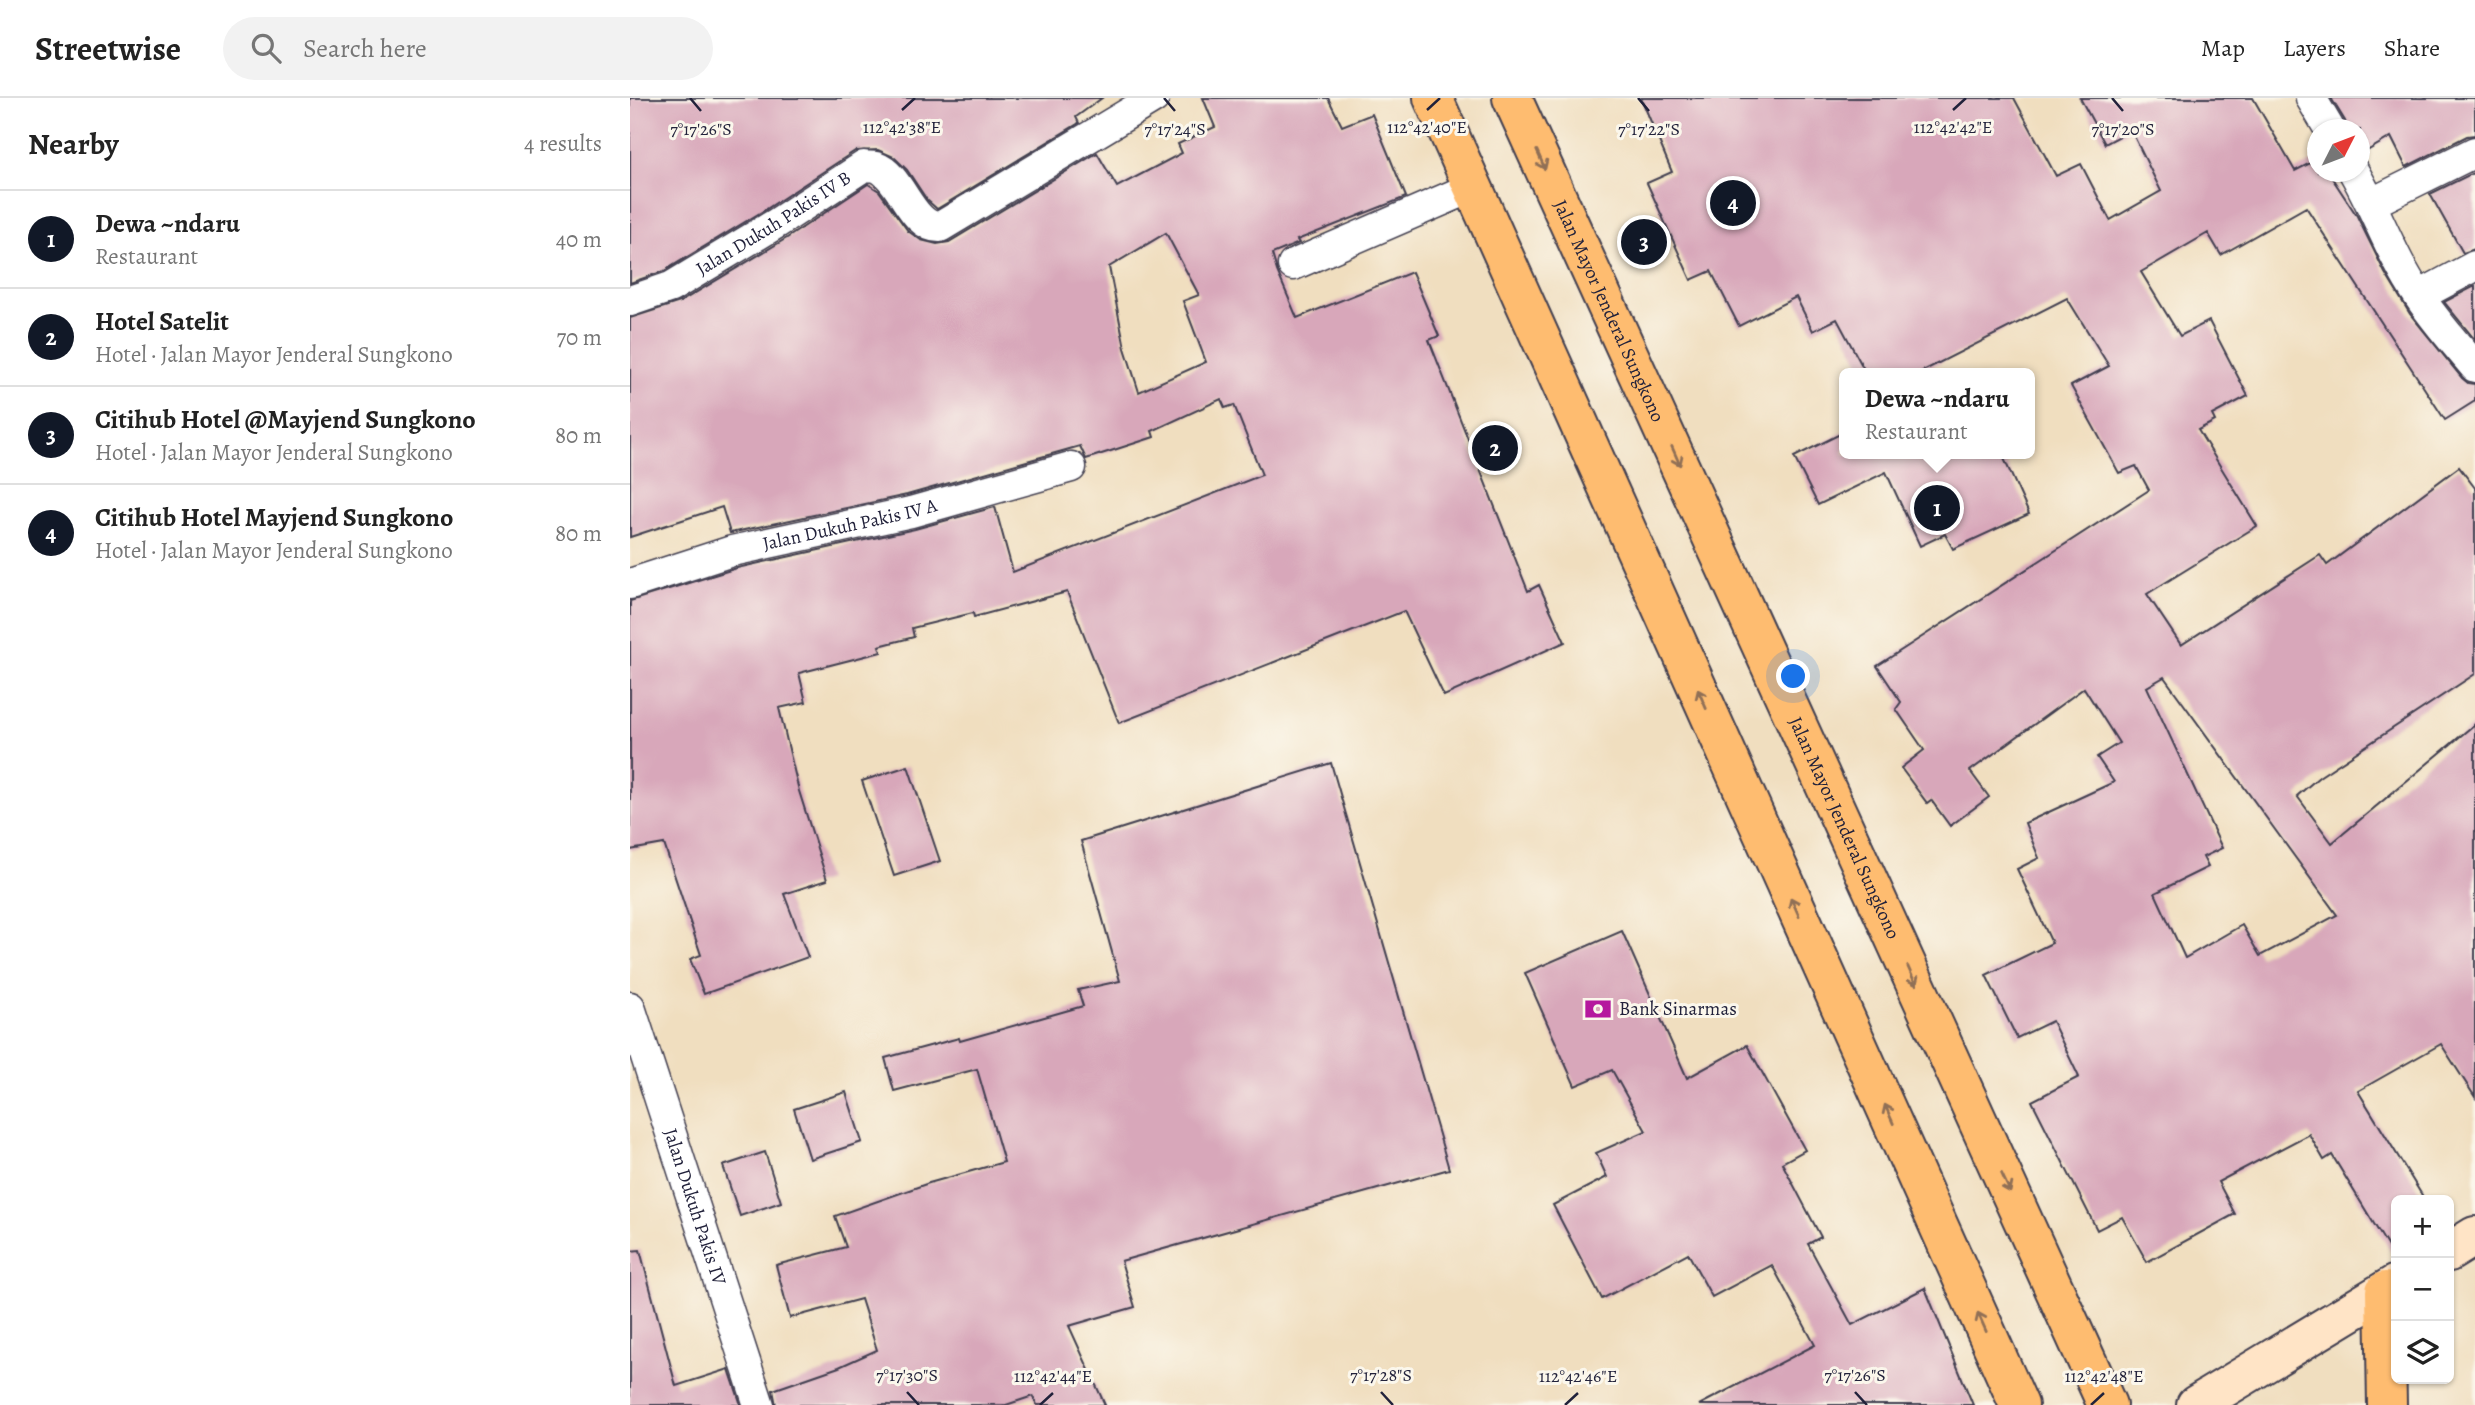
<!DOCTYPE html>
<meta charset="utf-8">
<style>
:root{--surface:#fff;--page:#f2f2f2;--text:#222;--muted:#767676;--line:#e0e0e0;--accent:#111827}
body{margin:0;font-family:Alegreya,serif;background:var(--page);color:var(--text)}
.controls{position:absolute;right:21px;bottom:21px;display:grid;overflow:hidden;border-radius:10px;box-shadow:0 2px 5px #0004}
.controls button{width:63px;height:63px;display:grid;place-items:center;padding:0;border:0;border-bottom:2px solid var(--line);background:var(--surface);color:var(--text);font:35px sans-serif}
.compass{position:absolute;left:1677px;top:21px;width:63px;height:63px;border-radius:50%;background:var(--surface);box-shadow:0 2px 5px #0004;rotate:48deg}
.you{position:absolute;left:1164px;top:579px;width:24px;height:24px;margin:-18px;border:5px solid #fff;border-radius:50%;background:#1a73e8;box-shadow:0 0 0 10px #1a73e833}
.badge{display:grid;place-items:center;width:46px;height:46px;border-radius:50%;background:var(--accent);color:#fff;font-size:23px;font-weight:700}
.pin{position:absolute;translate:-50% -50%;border:4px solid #fff;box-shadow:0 2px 7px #0006}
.popup{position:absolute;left:1209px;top:270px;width:196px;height:91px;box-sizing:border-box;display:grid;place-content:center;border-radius:10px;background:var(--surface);filter:drop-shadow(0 2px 5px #0005);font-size:23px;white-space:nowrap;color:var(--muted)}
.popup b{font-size:26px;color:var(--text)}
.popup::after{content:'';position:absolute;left:50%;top:100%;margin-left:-14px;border:14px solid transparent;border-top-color:var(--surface)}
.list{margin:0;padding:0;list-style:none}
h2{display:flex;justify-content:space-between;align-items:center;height:91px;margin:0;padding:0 28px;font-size:30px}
h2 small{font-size:23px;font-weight:400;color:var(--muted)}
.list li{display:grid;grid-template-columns:46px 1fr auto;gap:21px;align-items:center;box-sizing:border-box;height:98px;padding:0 28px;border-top:2px solid var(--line)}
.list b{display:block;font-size:26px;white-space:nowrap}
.list p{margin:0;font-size:23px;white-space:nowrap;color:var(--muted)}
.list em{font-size:23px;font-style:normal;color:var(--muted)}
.icon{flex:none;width:38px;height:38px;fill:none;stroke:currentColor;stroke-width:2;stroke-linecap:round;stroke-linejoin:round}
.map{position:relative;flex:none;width:1845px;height:1307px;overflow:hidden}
header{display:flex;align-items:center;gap:42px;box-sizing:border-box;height:98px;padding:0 35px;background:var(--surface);border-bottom:2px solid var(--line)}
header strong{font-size:33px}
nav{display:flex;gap:38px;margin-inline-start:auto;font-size:24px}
.search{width:490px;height:63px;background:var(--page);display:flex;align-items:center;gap:18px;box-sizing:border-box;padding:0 24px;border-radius:38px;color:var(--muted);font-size:26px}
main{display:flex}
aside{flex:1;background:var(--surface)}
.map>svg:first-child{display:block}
.building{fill:#d8a7ba;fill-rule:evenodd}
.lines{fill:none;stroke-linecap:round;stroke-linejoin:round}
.street-casing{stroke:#413e4f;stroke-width:33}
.secondary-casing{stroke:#413e4f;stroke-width:42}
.primary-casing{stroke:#413e4f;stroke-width:42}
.street{stroke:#fff;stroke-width:30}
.secondary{stroke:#ffe4c6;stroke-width:38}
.primary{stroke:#febc70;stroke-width:38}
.oneway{stroke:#906f56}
.ticks{fill:none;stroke:#22223b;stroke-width:2.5}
.labels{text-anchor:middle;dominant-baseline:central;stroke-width:6;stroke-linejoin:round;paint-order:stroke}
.street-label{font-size:19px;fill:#22223b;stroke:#fbf7ec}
.poi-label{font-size:19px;fill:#22223b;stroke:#fbf7ec;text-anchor:start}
.ticks-label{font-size:18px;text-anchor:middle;fill:#22223b;stroke:#fbf7ec;stroke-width:6;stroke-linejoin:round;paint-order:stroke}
</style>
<header>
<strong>Streetwise</strong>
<div class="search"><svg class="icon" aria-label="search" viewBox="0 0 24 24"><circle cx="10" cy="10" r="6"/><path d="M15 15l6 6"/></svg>Search here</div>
<nav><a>Map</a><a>Layers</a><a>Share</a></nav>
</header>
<main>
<aside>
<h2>Nearby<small>4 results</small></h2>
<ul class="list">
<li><span class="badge">1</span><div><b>Dewa ~ndaru</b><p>Restaurant</p></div><em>40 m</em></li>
<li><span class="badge">2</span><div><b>Hotel Satelit</b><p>Hotel · Jalan Mayor Jenderal Sungkono</p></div><em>70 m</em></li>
<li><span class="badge">3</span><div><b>Citihub Hotel @Mayjend Sungkono</b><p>Hotel · Jalan Mayor Jenderal Sungkono</p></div><em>80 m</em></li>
<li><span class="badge">4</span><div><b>Citihub Hotel Mayjend Sungkono</b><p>Hotel · Jalan Mayor Jenderal Sungkono</p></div><em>80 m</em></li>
</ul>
</aside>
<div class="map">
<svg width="1845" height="1307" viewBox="0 0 1845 1307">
<rect width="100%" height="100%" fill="#fbf7ec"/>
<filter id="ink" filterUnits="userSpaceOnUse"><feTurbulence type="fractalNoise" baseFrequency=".0143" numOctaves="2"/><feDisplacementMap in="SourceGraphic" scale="14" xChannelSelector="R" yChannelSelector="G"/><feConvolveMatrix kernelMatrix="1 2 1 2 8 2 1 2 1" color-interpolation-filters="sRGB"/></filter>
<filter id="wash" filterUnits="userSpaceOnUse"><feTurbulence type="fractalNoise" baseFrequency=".00686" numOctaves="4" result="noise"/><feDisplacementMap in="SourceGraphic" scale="28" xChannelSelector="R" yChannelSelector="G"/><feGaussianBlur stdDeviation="1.57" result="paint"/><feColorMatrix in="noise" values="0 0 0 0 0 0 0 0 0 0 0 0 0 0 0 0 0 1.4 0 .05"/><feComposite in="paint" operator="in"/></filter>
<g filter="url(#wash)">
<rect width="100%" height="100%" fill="#f0debf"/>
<g id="blocks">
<g class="building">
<polygon points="0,0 472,0 446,19 449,25 307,111 297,102 277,72 264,59 248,52 225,53 138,110 34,173 0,185"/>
<path d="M573 0H698L712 28 742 16 776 99 667 142 669 145 642 156 647 173 667 220 782 174 809 238 799 242 898 493 909 487 935 544 814 598 774 513 489 625 437 494 344 519 343 515 282 530 284 539 249 548 251 554 169 575 176 604 149 610 169 693 197 782 154 796 178 859 74 896 60 861 71 857 34 746 0 752V503L107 470 285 431 365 409 383 474 632 377 604 307 595 310 591 301 522 333 524 339 456 361 450 348 277 397 100 435 92 409 0 439V220L50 204 157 140 238 86 249 93 278 133 291 142 307 146 319 144 467 55 487 89 552 55 548 46 585 29ZM536 135 569 197 553 203 576 264 509 294 495 250 479 169Z"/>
<path d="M1011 0H1384L1426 78 1451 66 1480 122 1531 93 1501 32 1475 46 1450 0H1623L1665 73 1688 61V74H1698L1727 118 1755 175 1780 216 1832 280 1838 285 1845 286V303L1815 322 1676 109 1591 157 1578 135 1511 174 1550 238 1579 223 1618 298 1582 317 1585 323 1568 332 1627 428 1517 496 1551 547 1690 457 1697 467 1829 369 1845 390V576L1689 679 1667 698 1702 745 1845 626V999L1811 946 1728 993 1795 1102H1766V1162L1702 1057 1694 1062 1679 1036 1588 1084 1605 1116 1517 1164 1492 1119 1467 1132 1402 1003 1449 979 1422 923 1387 940 1356 877 1422 845 1387 771 1409 760 1395 725 1484 684 1467 659 1489 645 1454 590 1340 673 1359 699 1320 728 1301 702 1297 705 1271 670 1294 652 1266 611 1271 604 1247 568 1519 392 1506 368 1489 375 1441 288 1479 268 1437 200 1289 275H1236L1207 221 1183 233 1166 199 1109 228 1081 173 1061 182 1017 85 1042 74ZM1534 579 1707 817 1630 858 1612 827 1555 860 1525 795 1578 769 1573 759 1592 750 1517 589Z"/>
<polygon points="1701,0 1845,0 1845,37 1837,38 1776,69 1761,39 1730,57 1730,32 1717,32 1715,23"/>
<polygon points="1845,74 1845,151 1833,155 1800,96"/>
<polygon points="1845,188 1845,242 1814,204"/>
<polygon points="1214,334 1214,356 1372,356 1399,416 1323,451 1315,436 1290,448 1256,374 1188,407 1164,359"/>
<polygon points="701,665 819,1071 491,1163 505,1209 439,1228 475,1307 407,1307 403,1298 376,1307 146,1307 143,1292 209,1269 247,1252 231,1201 160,1220 146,1167 216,1149 205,1118 299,1085 374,1064 347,971 264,993 255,960 329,940 330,943 453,908 448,892 490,883 451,743"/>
<polygon points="278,668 310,763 264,778 232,683"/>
<polygon points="992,833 1057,980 1117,947 1175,1052 1152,1065 1191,1139 1178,1146 1222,1227 1295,1190 1343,1307 1069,1307 1185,1247 1142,1167 1082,1199 1058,1155 972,1201 923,1107 977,1079 966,1055 1016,1033 982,972 945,988 895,875"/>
<polygon points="216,994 232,1044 180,1061 164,1011"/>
<polygon points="135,1054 151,1104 110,1118 93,1068"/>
<polygon points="10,1152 46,1288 99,1271 111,1307 0,1307 0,1153"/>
</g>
</g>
</g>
<g filter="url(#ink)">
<use href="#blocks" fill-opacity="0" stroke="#413e4f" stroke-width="2"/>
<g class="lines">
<defs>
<g id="street">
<polyline points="1681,0 1700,32"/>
<path d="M1724 74C1747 114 1762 159 1788 197 1805 223 1826 246 1845 269"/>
<polyline points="1742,105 1845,54"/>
<polyline points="663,167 843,89"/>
<polyline points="1789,198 1845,168"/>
<path id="s1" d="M0 203 41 189 147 125 234 68C238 69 242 68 246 69 271 77 281 130 310 129L524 0"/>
<path id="s2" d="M0 486 102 453 281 414 441 369"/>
<path id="s3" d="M0 909 129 1307"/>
</g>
<g id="secondary">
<polyline points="1819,1154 1845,1138"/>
<polyline points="1566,1307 1766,1186"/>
</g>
<g id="primary">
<polyline points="803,0 1389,1307"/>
<path id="s4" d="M882 0 1477 1307"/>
<polyline points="1755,1193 1757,1307"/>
</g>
</defs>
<use href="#street" class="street-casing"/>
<use href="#secondary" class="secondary-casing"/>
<use href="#primary" class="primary-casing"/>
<use href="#street" class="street"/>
<use href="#secondary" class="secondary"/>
<use href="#primary" class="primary"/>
</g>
<defs><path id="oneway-shaft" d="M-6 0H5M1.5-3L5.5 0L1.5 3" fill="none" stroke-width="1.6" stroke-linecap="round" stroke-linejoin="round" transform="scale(1.75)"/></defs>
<g class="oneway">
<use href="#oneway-shaft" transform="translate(911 62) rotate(66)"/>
<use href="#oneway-shaft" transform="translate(1046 358) rotate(66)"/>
<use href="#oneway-shaft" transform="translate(1072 601) rotate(-114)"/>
<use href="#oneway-shaft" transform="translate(1165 809) rotate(-114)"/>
<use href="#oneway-shaft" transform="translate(1282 878) rotate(66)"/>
<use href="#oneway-shaft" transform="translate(1259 1016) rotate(-114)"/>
<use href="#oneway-shaft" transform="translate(1376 1085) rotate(65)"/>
<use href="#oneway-shaft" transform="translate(1352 1224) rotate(-114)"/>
</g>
</g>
<path class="ticks" d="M60 0 71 13M534 0 545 13M1008 0 1019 13M1482 0 1493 13M272 12 285 0M797 12 810 0M1323 12 1336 0M277 1294 289 1307M751 1294 763 1307M1225 1294 1237 1307M410 1307 423 1295M935 1307 948 1295M1461 1307 1474 1295"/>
<defs>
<symbol id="bank-bare" viewBox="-9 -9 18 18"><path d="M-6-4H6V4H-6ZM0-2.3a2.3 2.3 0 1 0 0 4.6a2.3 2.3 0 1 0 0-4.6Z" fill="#b5179e" stroke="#fbf7ec" stroke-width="2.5" paint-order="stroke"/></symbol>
</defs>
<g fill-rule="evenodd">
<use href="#bank-bare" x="949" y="892" width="38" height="38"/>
</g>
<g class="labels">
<g class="street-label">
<text stroke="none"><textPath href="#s1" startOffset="164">Jalan Dukuh Pakis IV B</textPath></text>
<text stroke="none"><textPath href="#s4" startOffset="234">Jalan Mayor Jenderal Sungkono</textPath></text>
<text stroke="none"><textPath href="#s2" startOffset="228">Jalan Dukuh Pakis IV A</textPath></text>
<text stroke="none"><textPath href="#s4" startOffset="802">Jalan Mayor Jenderal Sungkono</textPath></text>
<text stroke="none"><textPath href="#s3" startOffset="210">Jalan Dukuh Pakis IV</textPath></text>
</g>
<g class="poi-label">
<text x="989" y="911">Bank Sinarmas</text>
</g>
</g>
<g class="ticks-label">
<text x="1323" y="35">112°42'42"E</text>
<text x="272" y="35">112°42'38"E</text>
<text x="797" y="35">112°42'40"E</text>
<text x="71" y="37">7°17'26"S</text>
<text x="545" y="37">7°17'24"S</text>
<text x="1019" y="37">7°17'22"S</text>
<text x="1493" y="37">7°17'20"S</text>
<text x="277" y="1283">7°17'30"S</text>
<text x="751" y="1283">7°17'28"S</text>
<text x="1225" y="1283">7°17'26"S</text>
<text x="423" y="1284">112°42'44"E</text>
<text x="948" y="1284">112°42'46"E</text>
<text x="1474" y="1284">112°42'48"E</text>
</g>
</svg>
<div class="controls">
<button>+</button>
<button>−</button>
<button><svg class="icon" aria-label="layers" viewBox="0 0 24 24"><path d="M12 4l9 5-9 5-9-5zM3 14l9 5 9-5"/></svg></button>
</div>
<svg class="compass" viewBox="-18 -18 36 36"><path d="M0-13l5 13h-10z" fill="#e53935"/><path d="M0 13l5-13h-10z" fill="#767676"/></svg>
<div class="you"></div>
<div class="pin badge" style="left:1307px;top:410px">1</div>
<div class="popup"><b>Dewa ~ndaru</b>Restaurant</div>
<div class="pin badge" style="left:865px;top:350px">2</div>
<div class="pin badge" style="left:1014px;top:144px">3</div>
<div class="pin badge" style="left:1103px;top:105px">4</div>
</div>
</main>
